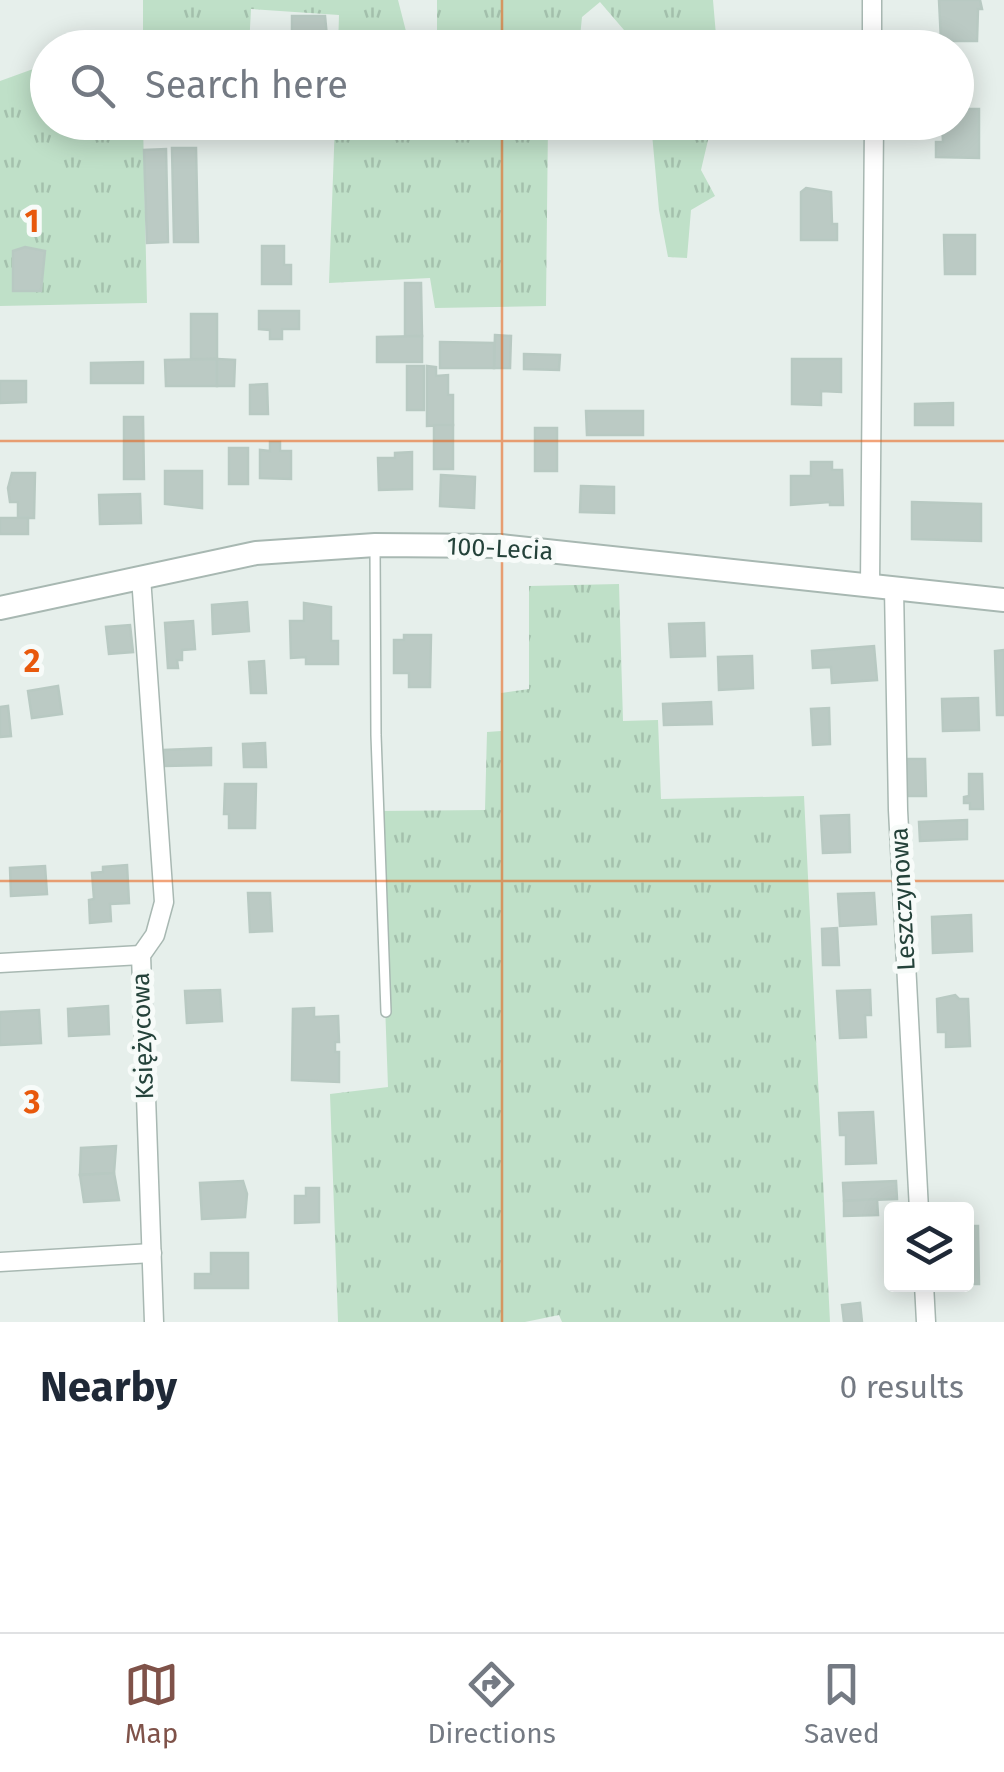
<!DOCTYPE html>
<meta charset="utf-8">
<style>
:root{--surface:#fff;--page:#f2f2f3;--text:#1f2937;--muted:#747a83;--line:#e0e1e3;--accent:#7f5249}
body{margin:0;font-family:"Fira Sans",sans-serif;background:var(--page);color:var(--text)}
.controls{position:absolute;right:30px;bottom:30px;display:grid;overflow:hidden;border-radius:10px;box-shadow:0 5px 25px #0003}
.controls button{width:90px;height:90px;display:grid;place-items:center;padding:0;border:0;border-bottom:2px solid var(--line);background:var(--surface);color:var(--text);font:50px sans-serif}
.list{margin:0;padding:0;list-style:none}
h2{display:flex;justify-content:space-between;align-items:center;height:130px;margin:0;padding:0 40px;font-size:42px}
h2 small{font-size:32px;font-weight:400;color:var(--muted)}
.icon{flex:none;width:55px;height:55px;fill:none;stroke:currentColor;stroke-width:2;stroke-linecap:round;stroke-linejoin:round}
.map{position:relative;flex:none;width:1004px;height:1322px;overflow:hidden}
.search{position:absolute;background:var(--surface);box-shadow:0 5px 25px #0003;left:30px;right:30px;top:30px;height:110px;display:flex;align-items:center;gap:25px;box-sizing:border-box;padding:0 35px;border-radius:55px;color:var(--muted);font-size:38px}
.sheet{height:310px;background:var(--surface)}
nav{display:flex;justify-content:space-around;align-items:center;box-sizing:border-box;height:140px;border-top:2px solid var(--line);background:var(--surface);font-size:28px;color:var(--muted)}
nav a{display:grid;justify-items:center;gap:5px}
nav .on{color:var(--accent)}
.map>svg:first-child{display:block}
.grass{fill:url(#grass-tufts)}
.building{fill:#bbcac4;stroke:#b8c9c2;stroke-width:2.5}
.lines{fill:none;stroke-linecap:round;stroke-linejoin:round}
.service-casing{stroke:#a8b8b2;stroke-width:12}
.minor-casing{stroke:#a8b8b2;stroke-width:21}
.tertiary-casing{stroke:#a8b8b2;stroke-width:26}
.service{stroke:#fff;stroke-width:9}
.minor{stroke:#fff;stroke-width:18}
.tertiary{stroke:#fff;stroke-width:22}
.grid{fill:none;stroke:#e8590c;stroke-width:2.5;stroke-opacity:0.55}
.labels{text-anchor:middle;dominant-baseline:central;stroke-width:10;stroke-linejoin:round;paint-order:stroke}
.street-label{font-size:25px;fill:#24423a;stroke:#f7fbf9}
.grid-label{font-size:32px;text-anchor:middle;font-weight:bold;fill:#e8590c;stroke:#f7fbf9;stroke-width:10;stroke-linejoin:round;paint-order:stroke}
</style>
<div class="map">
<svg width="1004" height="1322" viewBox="0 0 1004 1322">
<defs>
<pattern id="grass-tufts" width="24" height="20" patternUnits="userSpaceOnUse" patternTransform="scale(2.5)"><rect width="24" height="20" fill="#bfe0c8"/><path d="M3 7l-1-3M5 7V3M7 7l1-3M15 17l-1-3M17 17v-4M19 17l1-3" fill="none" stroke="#a4c1ad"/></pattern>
</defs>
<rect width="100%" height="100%" fill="#e6efeb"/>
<g class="grass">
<polygon points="143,0 398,0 409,43 437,47 437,0 713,0 717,47 629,47 624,30 600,2 582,17 579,47 338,47 339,15 251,9 249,47 143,47"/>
<polygon points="47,64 48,122 143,123 147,303 0,306 0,81"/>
<polygon points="335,123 548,123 546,306 435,308 430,278 329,283"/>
<polygon points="651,123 712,123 701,170 715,196 691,210 687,258 668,257 659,210"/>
<polygon points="619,584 623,721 658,720 661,799 804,796 830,1322 562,1322 559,1315 525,1322 338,1322 330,1094 388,1087 378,811 485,810 487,732 501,731 501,693 529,689 529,586"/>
</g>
<g class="building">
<polygon points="939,0 980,0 982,9 978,9 977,41 941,41"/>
<polygon points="292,16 325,16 328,48 292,48"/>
<polygon points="956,109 979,109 979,158 936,157 936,142 943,142 942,122 956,122"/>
<polygon points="172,148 196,148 198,242 174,242"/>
<polygon points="166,149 168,242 147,243 144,150"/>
<polygon points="806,188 831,192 832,224 837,224 837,240 801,240 801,192"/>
<polygon points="944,235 975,235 975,274 945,274"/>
<polygon points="262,246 284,246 284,265 291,265 291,284 262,284"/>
<polygon points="25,247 45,251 41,291 13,291 13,251"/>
<polygon points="405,283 421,283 422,336 405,336"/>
<polygon points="259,311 299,311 299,329 282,329 282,339 270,339 270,330 259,329"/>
<rect x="191" y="314" width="26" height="45"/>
<polygon points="495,335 511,336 510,368 494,368"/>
<polygon points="422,336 422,362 377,362 377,337"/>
<polygon points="440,342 494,343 494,368 440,368"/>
<polygon points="524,354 560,355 559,370 524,369"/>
<polygon points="217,359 217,386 166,386 165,360"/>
<polygon points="217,359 235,360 234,386 217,386"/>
<polygon points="792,359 841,359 841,392 821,391 821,405 792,404"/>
<polygon points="143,362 143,383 91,383 91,363"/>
<rect x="407" y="366" width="17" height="44"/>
<polygon points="427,366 436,367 436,376 448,375 448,395 453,395 453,425 427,426"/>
<polygon points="0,381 26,381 26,402 0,403"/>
<polygon points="267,384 268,414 250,414 250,385"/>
<polygon points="953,403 953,425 915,425 915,404"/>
<polygon points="586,411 643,411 643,435 587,435"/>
<polygon points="124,417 143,417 144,479 124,479"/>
<rect x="434" y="425" width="19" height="44"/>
<rect x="535" y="428" width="22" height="43"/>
<polygon points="270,442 280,442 280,451 291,451 291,479 260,478 260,450 270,451"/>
<rect x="229" y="448" width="19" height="36"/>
<polygon points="412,452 412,489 379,490 378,458 395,458 395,453"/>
<polygon points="811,462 832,462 832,470 842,470 843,505 830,505 830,502 791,505 791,476 811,476"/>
<polygon points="165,471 202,471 202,508 165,504"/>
<polygon points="12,473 35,473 34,518 18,518 18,502 10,502 8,488"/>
<polygon points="441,475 475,477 474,508 440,506"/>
<polygon points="581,486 614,487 614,513 580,512"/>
<polygon points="140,494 141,523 100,524 99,495"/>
<polygon points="912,502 981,504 981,541 912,539"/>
<rect x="0" y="518" width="28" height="16"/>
<polygon points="247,602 249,631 213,634 212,605"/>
<polygon points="304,603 331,607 331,641 338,641 338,664 306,664 306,657 291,658 290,621 304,621"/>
<polygon points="193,621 195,649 182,650 182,660 177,660 178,668 168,668 165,623"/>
<polygon points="704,623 705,656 671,657 669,624"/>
<polygon points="130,625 133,652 109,654 106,627"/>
<polygon points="404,635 431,635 430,687 409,687 409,673 394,673 394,640 404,640"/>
<polygon points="874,646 877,680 832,683 831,667 813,668 812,651"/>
<polygon points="1004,650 1004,715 997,715 995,651"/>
<polygon points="752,656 753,688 719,690 718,657"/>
<polygon points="264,661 266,693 251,693 249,662"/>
<polygon points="58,686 62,714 32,718 28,691"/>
<polygon points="978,698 979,730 943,731 942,699"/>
<polygon points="711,702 712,724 664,725 663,704"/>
<polygon points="8,706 11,736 0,737 0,707"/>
<polygon points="829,708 830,744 813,745 811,709"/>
<polygon points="265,743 266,767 244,767 243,744"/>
<polygon points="211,748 211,765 164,766 164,750"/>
<polygon points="905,759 925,759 926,796 907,796"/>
<polygon points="969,774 982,774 983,809 970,809 970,803 964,803 964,797 969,796"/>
<polygon points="225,784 256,784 255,828 229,828 229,814 224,814"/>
<polygon points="849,815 850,852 823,853 821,816"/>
<polygon points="967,820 967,839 920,841 919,822"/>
<polygon points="127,865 129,903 110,904 111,921 90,923 89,900 94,899 92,873 103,872 103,867"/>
<polygon points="45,866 47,894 11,896 10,868"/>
<polygon points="248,893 270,893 272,931 250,932"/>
<polygon points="874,893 876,924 840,926 838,894"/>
<polygon points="971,915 972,951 933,953 932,917"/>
<polygon points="837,928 839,965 823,965 822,929"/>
<polygon points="220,990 222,1021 187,1023 185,991"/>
<polygon points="870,990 871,1015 865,1015 866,1037 840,1038 837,991"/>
<polygon points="955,995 959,999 968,999 970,1046 946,1047 946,1032 938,1032 937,999"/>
<polygon points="108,1006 109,1034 69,1036 68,1009"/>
<polygon points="314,1008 314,1017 338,1016 339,1042 335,1042 335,1052 339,1052 339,1082 292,1080 293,1009"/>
<polygon points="39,1010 41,1043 0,1045 0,1012"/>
<polygon points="873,1112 876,1163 846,1164 846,1135 840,1135 839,1113"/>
<polygon points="116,1146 114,1173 80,1175 81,1148"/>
<polygon points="114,1173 119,1200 84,1202 80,1175"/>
<polygon points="243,1181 247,1194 245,1217 202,1219 200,1183"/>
<polygon points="896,1181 897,1199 844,1201 843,1183"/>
<polygon points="306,1188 319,1188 319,1222 295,1223 295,1196 306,1196"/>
<polygon points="877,1199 878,1215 844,1216 844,1201"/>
<polygon points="966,1226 978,1226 979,1284 966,1284"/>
<polygon points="211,1253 248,1253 248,1288 195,1288 195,1274 211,1274"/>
<polygon points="860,1303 862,1322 844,1322 842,1305"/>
</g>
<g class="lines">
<defs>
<polyline id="service" points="375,548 376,735 386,1012"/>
<g id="minor">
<polyline points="872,0 872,48"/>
<polyline points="141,577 164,902 155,935 141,955 154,1322"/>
<polyline points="870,585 874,122"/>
<polyline points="894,588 898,810 919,1210"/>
<polyline points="0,963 141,955"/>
<polyline points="0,1262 152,1253"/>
<polyline points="924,1284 926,1322"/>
</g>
<polyline id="tertiary" points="0,608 256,553 375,545 501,546 1004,600"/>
</defs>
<use href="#service" class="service-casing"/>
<use href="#minor" class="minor-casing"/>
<use href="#tertiary" class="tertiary-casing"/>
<use href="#service" class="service"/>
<use href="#minor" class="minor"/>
<use href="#tertiary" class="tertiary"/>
</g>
<path class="grid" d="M502 0V48M502 122V1322M0 441H1004M0 881H1004"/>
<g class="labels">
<g class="street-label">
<text transform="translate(500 549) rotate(3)">100-Lecia</text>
<text transform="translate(903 899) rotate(-93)">Leszczynowa</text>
<text transform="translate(143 1036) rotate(-92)">Księżycowa</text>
</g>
</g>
<g class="grid-label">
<text x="32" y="232">1</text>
<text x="32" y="672">2</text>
<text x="32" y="1113">3</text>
</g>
</svg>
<div class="controls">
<button><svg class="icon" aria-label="layers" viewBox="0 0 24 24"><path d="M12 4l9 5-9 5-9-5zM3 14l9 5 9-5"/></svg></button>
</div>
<div class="search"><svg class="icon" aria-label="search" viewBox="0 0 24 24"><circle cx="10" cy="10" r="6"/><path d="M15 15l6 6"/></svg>Search here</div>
</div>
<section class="sheet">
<h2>Nearby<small>0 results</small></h2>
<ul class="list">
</ul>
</section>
<nav>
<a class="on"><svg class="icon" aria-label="map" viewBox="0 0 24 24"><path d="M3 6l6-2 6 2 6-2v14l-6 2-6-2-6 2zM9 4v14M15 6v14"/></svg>Map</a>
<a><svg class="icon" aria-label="directions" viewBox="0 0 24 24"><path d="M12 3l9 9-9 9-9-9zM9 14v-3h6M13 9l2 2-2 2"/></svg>Directions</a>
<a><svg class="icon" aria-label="saved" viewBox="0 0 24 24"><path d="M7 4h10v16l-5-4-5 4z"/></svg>Saved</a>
</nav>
